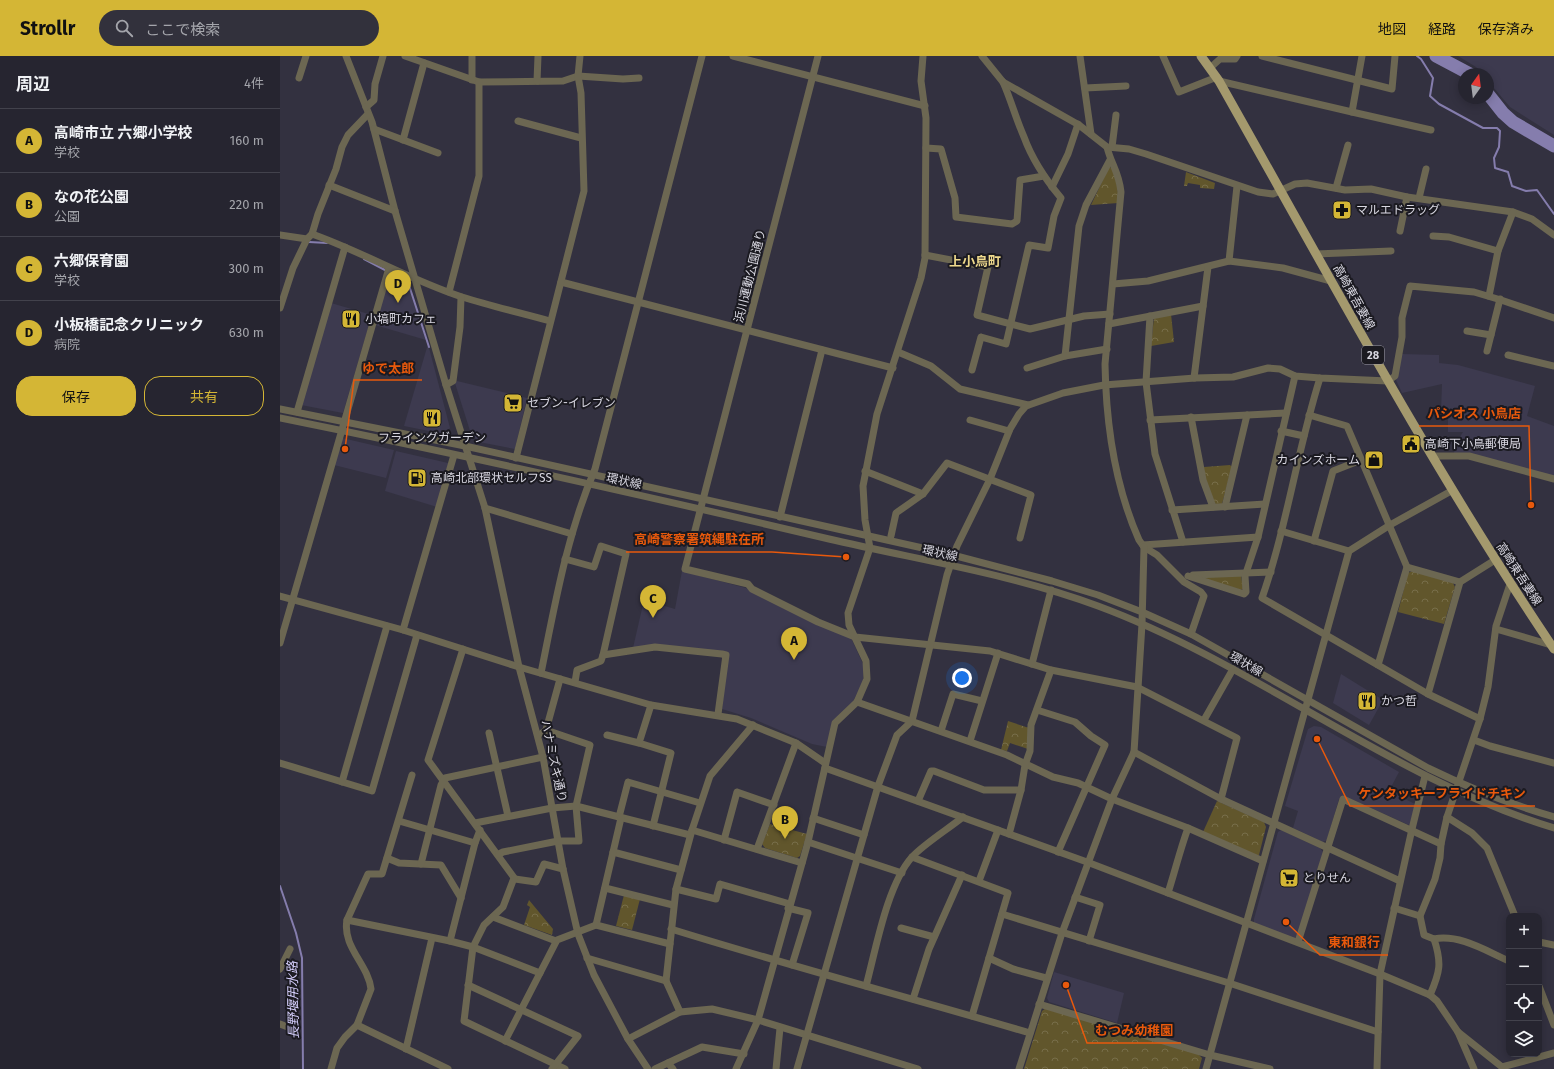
<!DOCTYPE html>
<html lang="ja">
<meta charset="utf-8">
<style>
:root{--surface:#262530;--page:#32313c;--text:#f1f3f6;--muted:#a4a5ab;--line:#42424c;--accent:#d4b635}
body{margin:0;font-family:"Fira Sans","Noto Sans JP",sans-serif;background:var(--page);color:var(--text)}
.controls{position:absolute;right:12px;bottom:12px;display:grid;overflow:hidden;border-radius:8px;box-shadow:0 2px 10px #0003}
.controls button{width:36px;height:36px;display:grid;place-items:center;padding:0;border:0;border-bottom:1px solid var(--line);background:var(--surface);color:var(--text);font:20px sans-serif}
.compass{position:absolute;left:1178px;top:12px;width:36px;height:36px;border-radius:50%;background:var(--surface);box-shadow:0 2px 10px #0003;rotate:14deg}
.you{position:absolute;left:682px;top:622px;width:14px;height:14px;margin:-10px;border:3px solid #fff;border-radius:50%;background:#1a73e8;box-shadow:0 0 0 6px #1a73e833}
.badge{display:grid;place-items:center;width:26px;height:26px;border-radius:50%;background:var(--accent);color:#111;font-size:13px;font-weight:700}
.pin{position:absolute;translate:-50% -33px;filter:drop-shadow(0 1px 2px #0008)}
.pin::after{content:'';position:absolute;top:21px;width:14px;height:12px;background:inherit;clip-path:polygon(0 0,100% 0,50% 100%)}
.list{margin:0;padding:0;list-style:none}
h2{display:flex;justify-content:space-between;align-items:center;height:52px;margin:0;padding:0 16px;font-size:17px}
h2 small{font-size:13px;font-weight:400;color:var(--muted)}
.list li{display:grid;grid-template-columns:26px 1fr auto;gap:12px;align-items:center;box-sizing:border-box;height:64px;padding:0 16px;border-top:1px solid var(--line)}
.list b{display:block;font-size:15px;white-space:nowrap}
.list p{margin:0;font-size:13px;white-space:nowrap;color:var(--muted)}
.list em{font-size:13px;font-style:normal;color:var(--muted)}
.actions{display:flex;gap:8px;padding:12px 16px}
.actions a{flex:1;padding:9px 0;border:1px solid var(--accent);border-radius:16px;text-align:center;font-size:14px;color:var(--accent)}
.actions .main{background:var(--accent);color:#111}
.icon{flex:none;width:22px;height:22px;fill:none;stroke:currentColor;stroke-width:2;stroke-linecap:round;stroke-linejoin:round}
.map{position:relative;flex:none;width:1274px;height:1013px;overflow:hidden}
header{display:flex;align-items:center;gap:24px;box-sizing:border-box;height:56px;padding:0 20px;background:var(--accent);color:#111}
header strong{font-size:19px}
nav{display:flex;gap:22px;margin-inline-start:auto;font-size:14px}
.search{width:280px;height:36px;background:var(--page);display:flex;align-items:center;gap:10px;box-sizing:border-box;padding:0 14px;border-radius:22px;color:var(--muted);font-size:15px}
main{display:flex}
aside{flex:1;background:var(--surface)}
.map>svg:first-child{display:block}
.built{fill:#3d3a4f}
.park{fill:url(#park-crowns)}
.lines{fill:none;stroke-linecap:round;stroke-linejoin:round}
.stream{stroke:#857dad;stroke-width:2}
.river{stroke:#857dad;stroke-width:13}
.minor{stroke:#6c6752;stroke-width:7}
.major{stroke:#a4996d;stroke-width:9}
.labels{text-anchor:middle;dominant-baseline:central;stroke-width:4;stroke-linejoin:round;paint-order:stroke}
.shield{fill:#1b1a21;stroke:#9f9ea7;stroke-width:1}
.shield-label{font-size:11px;font-weight:bold;fill:#d8d7e1}
.poi-label{font-size:12px;fill:#d8d7e1;stroke:#1b1a21;text-anchor:start}
.street-label{font-size:12px;fill:#d8d7e1;stroke:#1b1a21}
.neighbourhood-label{font-size:13px;font-weight:bold;fill:#eed98c;stroke:#1b1a21}
.water-label{font-size:13px;font-style:italic;fill:#d2ccf9;stroke:#1b1a21}
.leader{fill:none;stroke:#e8590c;stroke-width:1.5}
.callout-dot{fill:#e8590c;stroke:#1b1a21;stroke-width:1.5}
.callout-label{font-size:13px;text-anchor:middle;font-weight:bold;fill:#e8590c;stroke:#1b1a21;stroke-width:4;stroke-linejoin:round;paint-order:stroke}
</style>
<header>
<strong>Strollr</strong>
<div class="search"><svg class="icon" aria-label="search" viewBox="0 0 24 24"><circle cx="10" cy="10" r="6"/><path d="M15 15l6 6"/></svg>ここで検索</div>
<nav><a>地図</a><a>経路</a><a>保存済み</a></nav>
</header>
<main>
<aside>
<h2>周辺<small>4件</small></h2>
<ul class="list">
<li><span class="badge">A</span><div><b>高崎市立 六郷小学校</b><p>学校</p></div><em>160 m</em></li>
<li><span class="badge">B</span><div><b>なの花公園</b><p>公園</p></div><em>220 m</em></li>
<li><span class="badge">C</span><div><b>六郷保育園</b><p>学校</p></div><em>300 m</em></li>
<li><span class="badge">D</span><div><b>小板橋記念クリニック</b><p>病院</p></div><em>630 m</em></li>
</ul>
<div class="actions"><a class="main">保存</a><a>共有</a></div>
</aside>
<div class="map">
<svg width="1274" height="1013" viewBox="0 0 1274 1013">
<defs>
<pattern id="park-crowns" width="20" height="18" patternUnits="userSpaceOnUse"><rect width="20" height="18" fill="#61562c"/><path d="M2 6a3 3 0 1 1 6 0M12 15a3 3 0 1 1 6 0" fill="none" stroke="#776e4a"/></pattern>
</defs>
<rect width="100%" height="100%" fill="#333140"/>
<g class="built">
<polygon points="1178,0 1274,0 1274,79 1230,51 1208,25 1208,18 1203,18 1196,11"/>
<polygon points="110,217 127,224 146,284 95,269"/>
<polygon points="51,247 92,259 63,357 21,349"/>
<polygon points="148,288 170,372 164,378 124,370"/>
<polygon points="1121,298 1159,299 1159,307 1178,309 1255,330 1247,360 1274,370 1274,420 1174,397 1176,387 1183,376 1168,376 1168,358 1161,356 1162,328 1122,337 1116,324"/>
<polygon points="177,325 247,342 235,393 199,386 191,378 175,327"/>
<polygon points="62,382 114,394 106,422 54,409"/>
<polygon points="116,395 168,407 169,408 157,451 105,435"/>
<polygon points="402,515 466,532 472,536 571,582 584,610 583,625 573,646 555,663 547,691 532,688 471,662 442,653 448,597 353,592 364,544 395,553"/>
<polygon points="1061,618 1103,644 1089,669 1053,647"/>
<polygon points="1034,670 1041,671 1119,716 1109,735 1135,748 1131,770 1064,740 1059,743 1047,784 1043,786 1013,772 1018,755 1005,750 1028,673"/>
<polygon points="1001,774 1040,792 1043,796 1018,880 1014,883 974,867 974,863 998,776"/>
<polygon points="774,916 844,937 837,967 769,946 767,942"/>
</g>
<g class="park">
<path d="M829 111 832 112C836 123 839 134 838 147L811 149Z"/>
<polygon points="906,116 935,127 934,133 920,132 920,129 908,127 907,130 904,130"/>
<polygon points="891,258 894,286 871,290 874,261"/>
<polygon points="950,409 952,411 942,448 936,448 932,446 923,413 924,411"/>
<polygon points="1132,515 1173,527 1175,531 1164,568 1118,556 1128,517"/>
<polygon points="961,519 963,533 961,534 922,522 921,521"/>
<polygon points="728,665 749,672 748,693 730,687 727,695 721,694"/>
<polygon points="937,745 984,766 986,771 979,799 976,800 923,776"/>
<polygon points="490,768 527,778 520,800 517,802 485,792 482,788"/>
<polygon points="344,839 360,843 352,874 336,870"/>
<polygon points="249,844 273,873 272,879 244,869 250,851 247,849"/>
<polygon points="766,952 918,998 922,1002 919,1013 744,1013 762,955"/>
</g>
<g class="lines">
<g class="stream">
<polyline points="1137,0 1141,3 1153,22 1150,40 1159,48 1203,72 1217,72 1220,75 1219,91 1214,102 1215,112 1228,116 1232,130 1246,135 1257,134 1274,158"/>
<polyline points="29,186 47,187"/>
<polyline points="84,203 105,214"/>
<polyline points="111,216 121,220"/>
<polyline points="127,223 149,291"/>
<polyline points="0,830 16,877 22,902 23,1013"/>
</g>
<g class="river">
<polyline points="1156,0 1190,18"/>
<polyline points="1208,38 1223,57 1233,66 1274,90"/>
</g>
<g class="minor">
<polyline points="66,0 92,66 115,155 166,329 205,452 239,611 263,701 283,813 298,878 314,919 348,983 368,1013"/>
<polyline points="125,0 199,26 283,25 298,20 343,23 359,22"/>
<polyline points="453,0 645,50"/>
<polyline points="538,0 405,513 468,528 472,533 538,566 575,581 710,595 771,614 857,631 957,682 941,743"/>
<polyline points="702,0 723,26 799,69 827,91 849,93 866,98 978,136 993,138 1015,128 1027,127 1065,134 1091,133 1127,141 1233,156 1252,163 1274,179"/>
<polyline points="800,0 811,78"/>
<polyline points="883,0 899,36 937,21"/>
<polyline points="982,0 1112,33 1115,0"/>
<polyline points="930,12 940,3 955,3 957,0"/>
<polyline points="19,22 26,0"/>
<polyline points="192,24 192,0"/>
<polyline points="257,25 258,0"/>
<polyline points="939,25 1072,56 1082,0"/>
<polyline points="805,32 846,30"/>
<polyline points="86,51 94,44 95,28 103,0"/>
<polyline points="1072,56 1151,74"/>
<polyline points="238,65 301,82"/>
<polyline points="94,73 158,97"/>
<polyline points="123,84 144,7"/>
<path d="M827 91C831 108 839 116 841 136L825 308C826 368 835 430 859 484L864 491 877 499 904 526 921 536 924 540 911 578"/>
<polyline points="832,91 836,59"/>
<polyline points="646,92 661,93 675,142 676,161 732,168 737,165 740,124 764,120"/>
<polyline points="49,129 115,155"/>
<polyline points="772,131 788,98 798,68"/>
<polyline points="1056,132 1068,89"/>
<polyline points="1139,142 1146,113"/>
<polyline points="1120,175 1127,141"/>
<path d="M32 178C83 196 130 224 182 241 211 250 241 257 270 265"/>
<polyline points="0,179 27,183"/>
<polyline points="1153,180 1169,181 1218,195"/>
<polyline points="1036,198 1111,195"/>
<polyline points="645,199 708,211 697,259 750,273 804,260 830,258"/>
<polyline points="949,205 957,130"/>
<polyline points="281,226 613,312"/>
<polyline points="833,228 868,225 949,205 1003,212 1051,225"/>
<polyline points="169,236 199,120 199,26"/>
<polyline points="1209,240 1218,195 1233,156"/>
<polyline points="0,252 13,212 27,183 32,178 38,158 56,113 62,91 68,79 88,58"/>
<polyline points="870,260 866,326 875,398 903,486"/>
<polyline points="829,268 923,250"/>
<polyline points="1187,275 1211,279"/>
<polyline points="1207,295 1220,243"/>
<polyline points="618,296 651,310 680,333 748,349"/>
<polyline points="1228,299 1274,310"/>
<polyline points="785,300 799,170 806,149 830,104"/>
<polyline points="747,312 785,300 827,293"/>
<path d="M692 314 701 281 726 288 749 189 768 192 774 160 781 142C766 124 752 103 744 81 736 63 731 44 723 26"/>
<polyline points="914,322 928,211"/>
<path d="M1040 322C1017 395 1007 470 982 542L1148 638 1200 663"/>
<polyline points="166,329 173,325 180,271 181,241"/>
<path d="M0 353 185 390 665 497 772 525 818 539 862 556 911 578 1148 712C1189 732 1230 748 1274 761"/>
<polyline points="17,356 65,191"/>
<polyline points="1029,359 1067,370 1127,511 1098,609"/>
<polyline points="911,361 923,424 933,451"/>
<path d="M0 362C183 399 367 440 549 483 639 504 732 518 818 550 977 609 1110 722 1274 772"/>
<polyline points="690,364 729,375"/>
<polyline points="870,364 1006,357"/>
<polyline points="1001,375 1024,380"/>
<polyline points="1152,400 1189,400 1274,423"/>
<polyline points="236,402 304,135 301,37 298,20 300,0"/>
<polyline points="585,415 643,438"/>
<polyline points="945,451 967,359"/>
<polyline points="205,452 292,478"/>
<polyline points="892,454 985,448"/>
<polyline points="500,461 542,294"/>
<polyline points="1001,475 1069,495"/>
<polyline points="611,480 616,457 643,438 667,407 751,439 740,482"/>
<polyline points="1034,485 1053,415 1081,404"/>
<polyline points="863,489 978,481"/>
<polyline points="285,503 314,511 321,490 346,498 323,599"/>
<polyline points="1127,511 1180,526"/>
<polyline points="913,519 991,516"/>
<polyline points="908,520 964,538 966,536 965,520 978,481 1015,320"/>
<polyline points="0,540 123,574 239,611 371,649 457,663 516,687 545,707"/>
<polyline points="1216,573 1271,589"/>
<polyline points="123,574 174,399"/>
<polyline points="0,587 109,212"/>
<polyline points="183,593 148,704 235,823 256,826 264,808 283,813"/>
<polyline points="752,608 771,534"/>
<path d="M261 617C275 548 287 478 315 413L422 0"/>
<polyline points="295,626 297,614 321,605 323,599 375,591 442,598 446,599 438,658"/>
<polyline points="1148,638 1180,526 1215,504"/>
<polyline points="577,646 727,699 773,721 798,727 832,743 908,772 983,805"/>
<polyline points="371,649 359,687 391,697 373,770"/>
<polyline points="757,654 795,666 811,680 825,689 778,796"/>
<polyline points="924,664 953,613"/>
<polyline points="661,675 673,638 702,645"/>
<polyline points="209,677 228,760"/>
<polyline points="262,677 266,674 280,623"/>
<polyline points="327,679 359,687"/>
<polyline points="1194,684 1210,690 1274,707"/>
<polyline points="690,685 718,597"/>
<polyline points="854,696 941,743 1120,825"/>
<polyline points="0,707 92,735 137,579"/>
<polyline points="545,712 807,806 1100,918 1150,939 1157,945 1178,976 1194,1013"/>
<polyline points="62,726 107,570"/>
<polyline points="638,745 651,715 654,715 704,734 741,734"/>
<polyline points="339,761 348,726 420,747"/>
<polyline points="1167,761 1192,777 1207,792 1235,860"/>
<polyline points="533,762 584,779"/>
<polyline points="119,765 195,787"/>
<polyline points="195,767 272,752 296,750 410,779"/>
<polyline points="412,774 522,807"/>
<polyline points="729,778 741,734 745,709 750,695 751,669 771,614"/>
<polyline points="444,784 457,736 494,749"/>
<polyline points="528,786 622,817"/>
<polyline points="477,793 516,687"/>
<polyline points="333,796 401,814"/>
<polyline points="219,798 223,796 278,785 299,785 296,750 310,689 266,674"/>
<polyline points="632,801 728,837 692,960"/>
<polyline points="107,802 119,807 161,809 181,842"/>
<polyline points="141,808 161,729 165,722 263,701"/>
<polyline points="234,822 223,851 204,869 193,891 184,965 285,1013"/>
<polyline points="699,825 718,774"/>
<polyline points="325,832 393,849"/>
<polyline points="396,833 436,843 440,828 510,848"/>
<path d="M888 837C895 815 900 794 908 772"/>
<polyline points="795,841 820,849 809,885"/>
<polyline points="508,852 528,857 512,909"/>
<polyline points="1114,852 1140,860"/>
<polyline points="722,858 949,927 1098,976"/>
<polyline points="213,861 276,885"/>
<polyline points="67,864 170,885 193,891 260,917"/>
<polyline points="316,869 341,762"/>
<polyline points="621,872 654,881"/>
<path d="M391 873C510 910 631 942 750 977"/>
<path d="M1154 883C1180 878 1206 895 1229 905"/>
<polyline points="170,885 195,787 200,774"/>
<polyline points="1018,886 1063,743 1161,788"/>
<polyline points="1259,886 1274,889"/>
<polyline points="307,902 386,925"/>
<polyline points="709,902 733,913 766,922"/>
<polyline points="0,913 10,893"/>
<polyline points="188,929 298,980 272,1013"/>
<path d="M586 930C596 893 607 829 632 801 644 788 668 773 683 761"/>
<polyline points="1259,930 1274,969"/>
<path d="M1150 939C1160 916 1162 907 1154 883L1144 879 1140 860 1155 823 1160 802 1161 788 1167 761 1200 663 1208 631 1216 570 1230 528"/>
<polyline points="633,943 649,893 682,819"/>
<polyline points="759,948 930,999 990,1013"/>
<polyline points="400,956 386,925 396,833 412,774 430,720 473,669"/>
<polyline points="0,968 13,973"/>
<polyline points="77,969 168,1013"/>
<polyline points="1178,976 1222,1011 1274,997"/>
<polyline points="348,983 400,956 432,953 478,964 638,1013"/>
<polyline points="225,985 277,884 316,869 390,888"/>
<polyline points="126,993 152,882"/>
<polyline points="388,1007 393,1013"/>
<path d="M51 1013 57 992 65 981 77 969 91 933C88 908 62 891 67 864L88 818H102L132 719"/>
<polyline points="375,1013 422,991 464,998"/>
<polyline points="456,1013 478,964 528,786 555,667 577,646 587,623 586,605 569,569 568,557 590,492 585,464 583,430 597,358 641,222 645,202 646,62 641,25 643,0"/>
<polyline points="496,1013 500,972"/>
<polyline points="517,1013 598,730 617,679 632,665 667,519 677,490 710,423 730,373 739,358 746,350 783,337 824,329 915,322 953,321 988,312 1000,313 1015,320 1040,322 1108,325 1115,320 1122,281 1122,262 1130,230 1194,236 1221,244 1274,262"/>
<polyline points="739,1013 782,877 832,743 854,696 862,568 864,491"/>
<polyline points="926,1013 1069,495 1110,469 1173,434"/>
<polyline points="1097,1013 1100,918 1132,773 1145,720"/>
</g>
<path class="major" d="M921 0 939 25C1047 216 1151 411 1274 593"/>
</g>
<defs>
<symbol id="pharmacy-square" viewBox="-11 -11 22 22"><rect x="-9" y="-9" width="18" height="18" rx="4" fill="#d4b635" stroke="#1b1a21"/><path d="M-2-6h4v4h4v4h-4v4h-4v-4h-4v-4h4Z" fill="#111"/></symbol>
<symbol id="restaurant-square" viewBox="-11 -11 22 22"><rect x="-9" y="-9" width="18" height="18" rx="4" fill="#d4b635" stroke="#1b1a21"/><path d="M-5-6h1v4h1v-4h1v4h1v-4h1v5L-1.5 .5V6h-2V.5L-5-1ZM5-6V6H3V1.5H1.5Q1.5-4 5-6Z" fill="#111"/></symbol>
<symbol id="supermarket-square" viewBox="-11 -11 22 22"><rect x="-9" y="-9" width="18" height="18" rx="4" fill="#d4b635" stroke="#1b1a21"/><path d="M-6-5.5h2.5l.6 2H6L4.5 2H-2.5L-4.4-4H-6ZM-1.5 3.2a1.3 1.3 0 1 0 .1 0ZM3 3.2a1.3 1.3 0 1 0 .1 0Z" fill="#111"/></symbol>
<symbol id="civic-square" viewBox="-11 -11 22 22"><rect x="-9" y="-9" width="18" height="18" rx="4" fill="#d4b635" stroke="#1b1a21"/><path d="M-.6-6.5H3V-4.5H.6V-3L4-1V1h2V6H-6V1h2V-1L-.6-3ZM-1.2 2.5V6h2.4V2.5Z" fill="#111"/></symbol>
<symbol id="shop-square" viewBox="-11 -11 22 22"><rect x="-9" y="-9" width="18" height="18" rx="4" fill="#d4b635" stroke="#1b1a21"/><path d="M-5-2.5h2.3a2.7 3.5 0 0 1 5.4 0H5L5.5 6h-11ZM-1.5-2.5h3a1.5 2.3 0 0 0-3 0Z" fill="#111"/></symbol>
<symbol id="fuel-square" viewBox="-11 -11 22 22"><rect x="-9" y="-9" width="18" height="18" rx="4" fill="#d4b635" stroke="#1b1a21"/><path d="M-5.5-6h7V0h2V4h1.3V-2.5L3-4.5l.8-.8L6-3V5H2.5V1h-1V6h-7ZM-4.2-4.7v3.2H.2V-4.7Z" fill="#111"/></symbol>
</defs>
<g fill-rule="evenodd">
<use href="#pharmacy-square" x="1051" y="143" width="22" height="22"/>
<use href="#restaurant-square" x="60" y="252" width="22" height="22"/>
<use href="#supermarket-square" x="222" y="336" width="22" height="22"/>
<use href="#restaurant-square" x="141" y="351" width="22" height="22"/>
<use href="#civic-square" x="1120" y="377" width="22" height="22"/>
<use href="#shop-square" x="1083" y="393" width="22" height="22"/>
<use href="#fuel-square" x="126" y="411" width="22" height="22"/>
<use href="#restaurant-square" x="1076" y="634" width="22" height="22"/>
<use href="#supermarket-square" x="998" y="811" width="22" height="22"/>
</g>
<g class="labels">
<rect class="shield" x="1082" y="290" width="22" height="18" rx="3"/>
<g class="shield-label">
<text x="1093" y="299">28</text>
</g>
<g class="poi-label">
<text x="1076" y="154">マルエドラッグ</text>
<text x="85" y="263">小塙町カフェ</text>
<text x="247" y="347">セブン-イレブン</text>
<text x="152" y="382" text-anchor="middle">フライングガーデン</text>
<text x="1145" y="388">高崎下小鳥郵便局</text>
<text x="1080" y="404" text-anchor="end">カインズホーム</text>
<text x="151" y="422">高崎北部環状セルフSS</text>
<text x="1101" y="645">かつ哲</text>
<text x="1023" y="822">とりせん</text>
</g>
<g class="street-label">
<text transform="translate(470 220) rotate(-76)">浜川運動公園通り</text>
<text transform="translate(1074 241) rotate(61)">高崎東吾妻線</text>
<text transform="translate(344 425) rotate(12)">環状線</text>
<text transform="translate(660 497) rotate(12)">環状線</text>
<text transform="translate(1239 518) rotate(57)">高崎東吾妻線</text>
<text transform="translate(966 608) rotate(30)">環状線</text>
<text transform="translate(274 705) rotate(78)">ハナミズキ通り</text>
</g>
<g class="neighbourhood-label">
<text x="695" y="205">上小鳥町</text>
</g>
<g class="water-label">
<text transform="translate(13 944) rotate(-91)">長野堰用水路</text>
</g>
</g>
<path class="leader" d="M65 393L74 324H142M1251 449L1249 370H1139M566 501L492 496H346M1037 683L1070 750H1255M1006 866L1040 899H1108M786 929L807 987H901"/>
<g class="callout-dot">
<circle cx="65" cy="393" r="4"/>
<circle cx="1251" cy="449" r="4"/>
<circle cx="566" cy="501" r="4"/>
<circle cx="1037" cy="683" r="4"/>
<circle cx="1006" cy="866" r="4"/>
<circle cx="786" cy="929" r="4"/>
</g>
<g class="callout-label">
<text x="108" y="317">ゆで太郎</text>
<text x="1194" y="362">パシオス 小鳥店</text>
<text x="419" y="488">高崎警察署筑縄駐在所</text>
<text x="1162" y="742">ケンタッキーフライドチキン</text>
<text x="1074" y="891">東和銀行</text>
<text x="854" y="979">むつみ幼稚園</text>
</g>
</svg>
<div class="controls">
<button>+</button>
<button>−</button>
<button><svg class="icon" aria-label="locate" viewBox="0 0 24 24"><circle cx="12" cy="12" r="6"/><path d="M12 2v4M12 18v4M2 12h4M18 12h4"/></svg></button>
<button><svg class="icon" aria-label="layers" viewBox="0 0 24 24"><path d="M12 4l9 5-9 5-9-5zM3 14l9 5 9-5"/></svg></button>
</div>
<svg class="compass" viewBox="-18 -18 36 36"><path d="M0-13l5 13h-10z" fill="#e53935"/><path d="M0 13l5-13h-10z" fill="#a4a5ab"/></svg>
<div class="you"></div>
<div class="pin badge" style="left:514px;top:604px">A</div>
<div class="pin badge" style="left:505px;top:783px">B</div>
<div class="pin badge" style="left:373px;top:562px">C</div>
<div class="pin badge" style="left:118px;top:247px">D</div>
</div>
</main>
